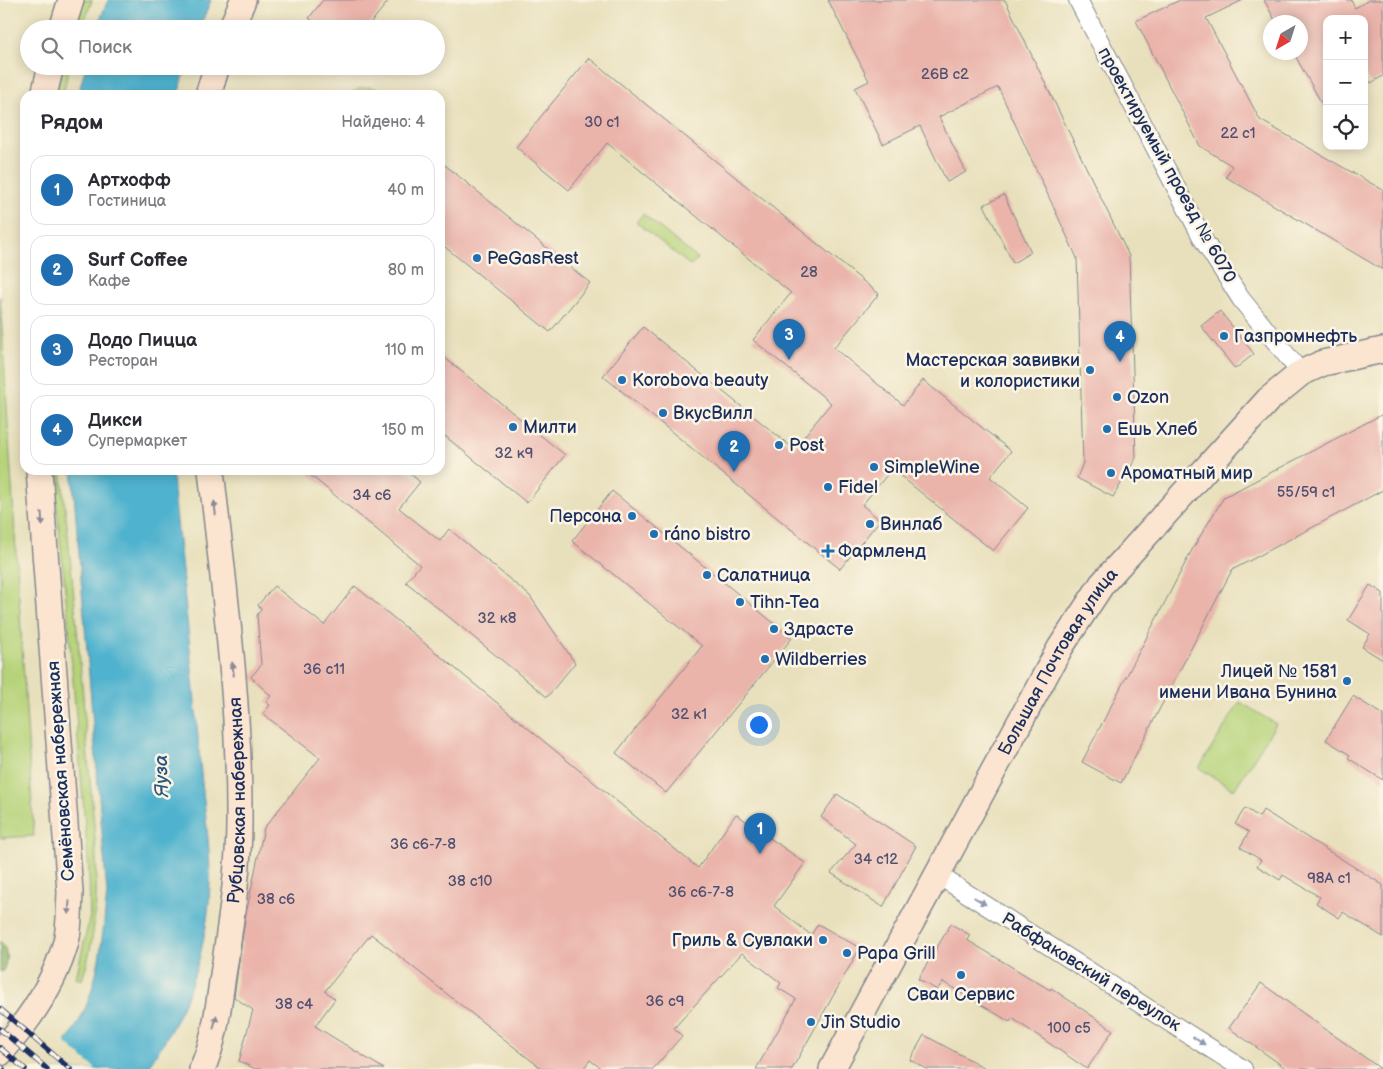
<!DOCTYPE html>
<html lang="ru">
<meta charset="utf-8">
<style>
:root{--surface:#fff;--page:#f2f2f3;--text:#2b2b33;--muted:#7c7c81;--line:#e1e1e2;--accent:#1f6fb2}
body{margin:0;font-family:"Balsamiq Sans",sans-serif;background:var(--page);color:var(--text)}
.controls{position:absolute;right:15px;top:15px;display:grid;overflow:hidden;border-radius:10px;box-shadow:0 2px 12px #0003}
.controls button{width:45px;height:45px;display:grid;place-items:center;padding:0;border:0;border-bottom:1px solid var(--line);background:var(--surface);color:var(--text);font:25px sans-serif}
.compass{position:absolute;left:1263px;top:15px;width:45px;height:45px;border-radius:50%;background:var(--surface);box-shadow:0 2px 12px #0003;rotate:219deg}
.you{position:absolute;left:758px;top:724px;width:18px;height:18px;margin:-12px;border:4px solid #fff;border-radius:50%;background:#1a73e8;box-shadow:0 0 0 8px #1a73e833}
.badge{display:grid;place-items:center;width:32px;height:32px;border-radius:50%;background:var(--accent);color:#fff;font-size:16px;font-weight:700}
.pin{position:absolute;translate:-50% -41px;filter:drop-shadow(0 1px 2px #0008)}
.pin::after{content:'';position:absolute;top:26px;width:18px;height:15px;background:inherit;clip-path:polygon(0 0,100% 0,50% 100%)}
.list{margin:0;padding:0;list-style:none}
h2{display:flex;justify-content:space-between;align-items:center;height:65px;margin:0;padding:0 20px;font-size:21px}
h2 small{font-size:16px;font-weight:400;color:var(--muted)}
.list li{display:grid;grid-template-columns:32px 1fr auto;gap:15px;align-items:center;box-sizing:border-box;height:70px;margin:0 10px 10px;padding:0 10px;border:1px solid var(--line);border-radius:15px}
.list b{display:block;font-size:19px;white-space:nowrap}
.list p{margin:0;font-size:16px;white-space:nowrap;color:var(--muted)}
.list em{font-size:16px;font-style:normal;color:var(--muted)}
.icon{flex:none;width:28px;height:28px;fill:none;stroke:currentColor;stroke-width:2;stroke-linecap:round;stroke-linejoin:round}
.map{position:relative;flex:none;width:1383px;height:1069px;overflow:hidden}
.search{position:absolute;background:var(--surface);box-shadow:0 2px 12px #0003;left:20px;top:20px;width:425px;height:55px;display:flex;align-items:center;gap:12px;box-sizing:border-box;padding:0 18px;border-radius:28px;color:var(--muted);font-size:19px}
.panel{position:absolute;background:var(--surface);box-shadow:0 2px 12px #0003;left:20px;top:90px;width:425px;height:385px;border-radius:15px}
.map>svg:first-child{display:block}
.green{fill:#b6d379;stroke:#68816c}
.forest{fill:#90b569;stroke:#567264}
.water{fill:#4fb2ce;stroke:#357096}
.pier{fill:#e8e0bc}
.building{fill:#eab4ab}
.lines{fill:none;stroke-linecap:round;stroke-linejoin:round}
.street-casing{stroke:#82888d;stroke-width:20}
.secondary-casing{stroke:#82888d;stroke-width:28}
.street{stroke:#fff;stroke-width:18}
.secondary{stroke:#fce5d0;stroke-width:25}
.rail-casing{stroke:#1b2f5e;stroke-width:5.5}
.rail{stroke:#fcf5e5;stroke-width:4;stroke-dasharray:11;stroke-linecap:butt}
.oneway{fill:#8c8a97}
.oneway2{fill:#8d97ae}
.poi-dot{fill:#1f6fb2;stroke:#fcf5e5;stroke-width:2}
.labels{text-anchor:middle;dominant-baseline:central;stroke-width:5;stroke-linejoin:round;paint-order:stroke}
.number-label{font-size:15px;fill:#4f5071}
.street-label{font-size:18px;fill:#1b2f5e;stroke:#fcf5e5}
.poi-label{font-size:18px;fill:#1b2f5e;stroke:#fcf5e5;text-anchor:start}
.water-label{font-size:19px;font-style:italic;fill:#2b5680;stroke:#fcf5e5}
</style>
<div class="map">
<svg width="1383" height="1069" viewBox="0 0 1383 1069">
<rect width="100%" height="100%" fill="#fcf5e5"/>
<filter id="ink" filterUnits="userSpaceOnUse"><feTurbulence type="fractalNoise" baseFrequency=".02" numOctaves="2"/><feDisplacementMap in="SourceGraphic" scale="10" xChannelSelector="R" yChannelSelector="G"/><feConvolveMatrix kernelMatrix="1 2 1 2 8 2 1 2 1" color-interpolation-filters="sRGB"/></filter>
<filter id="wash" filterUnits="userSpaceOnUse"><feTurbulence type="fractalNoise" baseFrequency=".0096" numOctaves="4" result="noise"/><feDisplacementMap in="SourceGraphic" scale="20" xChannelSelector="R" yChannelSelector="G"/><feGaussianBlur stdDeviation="1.12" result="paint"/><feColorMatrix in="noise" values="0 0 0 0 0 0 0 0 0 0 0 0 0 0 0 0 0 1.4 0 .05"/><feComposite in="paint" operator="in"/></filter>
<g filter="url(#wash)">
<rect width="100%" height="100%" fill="#e8e0bc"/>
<g class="green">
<polygon points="81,0 92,0 82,29 72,29"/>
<polygon points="60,66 69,66 63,95 54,95"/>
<polygon points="368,87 378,89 389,95 348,95 358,89"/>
<polygon points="643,214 698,259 691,266 636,222"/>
<polygon points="0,297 34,836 0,838"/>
<path d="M53 470H61C71 562 80 654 87 747 93 823 107 906 82 980L76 978 90 916 89 872 67 608Z"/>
<polygon points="1240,702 1276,724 1234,790 1199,768"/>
</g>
<path class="forest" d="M0 941C8 949 8 960 3 971L0 972Z"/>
<g class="water">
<polygon points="108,0 211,0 199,29 96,29"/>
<polygon points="86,66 186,66 178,95 78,95"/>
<path d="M72 470H172C181 568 193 665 200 763 204 809 213 856 209 902 204 962 182 1021 146 1069H43C52 1057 64 1046 72 1033 99 993 102 940 107 893Z"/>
</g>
<polygon class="pier" points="63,1041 96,1069 40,1069"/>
<g id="blocks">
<g class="building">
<polygon points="323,0 389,0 366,29 322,29 309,18"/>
<polygon points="828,0 1005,0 1129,256 1136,458 1113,497 1077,478 1083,463 1077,258 998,87 939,117 966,172 947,182 920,126 883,144 855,88 869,81"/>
<polygon points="1180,0 1243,0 1206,18 1260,120 1383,190 1383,270 1226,177 1232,166 1200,146 1136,21"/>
<polygon points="1264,0 1351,0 1355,8 1369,0 1383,0 1383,76 1371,83 1364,73 1364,19 1327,19 1327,113 1293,52 1300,52 1300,22 1276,22"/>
<polygon points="589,58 879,294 834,348 903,405 923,380 1011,451 990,477 1028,508 993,551 892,469 862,505 880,520 840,569 603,376 643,327 794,449 831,403 753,340 791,293 728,242 607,143 569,190 516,147"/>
<polygon points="440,161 590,283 550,332 440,243"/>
<polygon points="1004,195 1031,252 1013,263 984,205"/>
<polygon points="1220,311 1254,354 1235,369 1201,326"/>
<polygon points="440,354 565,455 527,503 440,432"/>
<polygon points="1383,414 1383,490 1232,570 1121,783 1082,762 1193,548 1224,497"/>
<polygon points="304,470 406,470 420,482 399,508 440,541 449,529 530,596 575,663 547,697 406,582 420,565"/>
<polygon points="612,491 792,638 666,793 616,753 702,646 572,541"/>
<polygon points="1370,585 1383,593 1383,660 1362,647 1370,634 1348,620"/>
<polygon points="274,586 324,625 355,586 698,868 736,814 805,863 774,906 811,935 818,924 860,948 792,1069 756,1069 796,999 778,988 781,983 742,953 674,1028 682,1036 653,1069 602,1069 590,1060 583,1069 542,1069 371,934 325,991 335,999 315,1026 384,1069 255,1069 239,1061 253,1010 234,997 245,919 264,828 320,758 263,714 270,705 266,702 271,696 251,677 261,665 257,615 261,610 258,605"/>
<polygon points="1353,696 1383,715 1383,780 1348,758 1350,755 1326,740"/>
<polygon points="837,794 916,846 883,907 831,873 856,844 821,817"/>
<polygon points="1245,808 1259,817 1263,810 1383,885 1383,937 1343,912 1339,918 1316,903 1320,897 1283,875 1280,880 1257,866 1261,860 1240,847 1249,832 1235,824"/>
<polygon points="951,924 970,935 967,940 1050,990 1051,988 1113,1030 1087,1069 1012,1018 1010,1022 943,982 937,990 918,979"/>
<polygon points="1261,983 1381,1069 1287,1069 1229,1028"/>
<polygon points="924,1035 987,1069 927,1069 910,1060"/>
</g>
</g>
</g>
<g filter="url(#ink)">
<use href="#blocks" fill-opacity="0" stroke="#82888d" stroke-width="1"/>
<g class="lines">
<defs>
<g id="street">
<polyline points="1078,0 1204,241 1241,299 1301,373"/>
<polyline points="938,875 1243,1069"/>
</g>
<g id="secondary">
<polyline points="62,29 71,0"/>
<polyline points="231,29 243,0"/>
<polyline points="44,95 51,66"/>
<polyline points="208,95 217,66"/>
<path d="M0 1053C29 1021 54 985 66 942 70 927 69 908 70 892L39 470"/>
<path id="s1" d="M202 1069C217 1036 219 997 225 962 231 919 239 867 239 823 240 704 224 588 211 470"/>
<path id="s2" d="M832 1069 1060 648 1102 584 1268 400 1301 373 1323 363 1383 350"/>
</g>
</defs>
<use href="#street" class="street-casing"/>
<use href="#secondary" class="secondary-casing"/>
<use href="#street" class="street"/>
<use href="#secondary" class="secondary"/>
<defs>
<g id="rail">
<polyline points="0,1009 70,1069"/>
<polyline points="0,1029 47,1069"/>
<polyline points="0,1048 25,1069"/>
<polyline points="0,1066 3,1069"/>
</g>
</defs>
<use href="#rail" class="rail-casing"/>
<use href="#rail" class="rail"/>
</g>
<defs><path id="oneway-solid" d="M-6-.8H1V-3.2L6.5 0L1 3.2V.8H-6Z" transform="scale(1.25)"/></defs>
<g class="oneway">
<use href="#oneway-solid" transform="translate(215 508) rotate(-96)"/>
<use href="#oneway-solid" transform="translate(42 519) rotate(86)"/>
<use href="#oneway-solid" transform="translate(233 669) rotate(-97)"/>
<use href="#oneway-solid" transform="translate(69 908) rotate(94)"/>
<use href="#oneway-solid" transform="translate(215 1022) rotate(-77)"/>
</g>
<g class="oneway2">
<use href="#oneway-solid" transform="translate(980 901) rotate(32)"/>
<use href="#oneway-solid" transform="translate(1199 1041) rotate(32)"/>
</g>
</g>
<g class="poi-dot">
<circle cx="477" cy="258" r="5"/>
<circle cx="1224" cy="336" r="5"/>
<circle cx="1090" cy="370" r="5"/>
<circle cx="622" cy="380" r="5"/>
<circle cx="1117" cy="397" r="5"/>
<circle cx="663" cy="413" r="5"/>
<circle cx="513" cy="427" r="5"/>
<circle cx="1107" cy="429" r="5"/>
<circle cx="779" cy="445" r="5"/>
<circle cx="874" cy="467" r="5"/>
<circle cx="1111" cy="473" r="5"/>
<circle cx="828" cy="487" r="5"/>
<circle cx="632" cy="516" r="5"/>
<circle cx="870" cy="524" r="5"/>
<circle cx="654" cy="534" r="5"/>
<path d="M825.5 543.5h5v5h5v5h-5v5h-5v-5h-5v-5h5z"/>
<circle cx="707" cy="575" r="5"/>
<circle cx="740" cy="602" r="5"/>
<circle cx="774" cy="629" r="5"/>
<circle cx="765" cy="659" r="5"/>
<circle cx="1347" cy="681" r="5"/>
<circle cx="823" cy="940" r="5"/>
<circle cx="847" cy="953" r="5"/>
<circle cx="961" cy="975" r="5"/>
<circle cx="811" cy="1022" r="5"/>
</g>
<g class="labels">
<g class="number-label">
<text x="945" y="74">26В с2</text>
<text x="602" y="122">30 с1</text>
<text x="1238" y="133">22 с1</text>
<text x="809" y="272">28</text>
<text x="514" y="453">32 к9</text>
<text x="1306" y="492">55/59 с1</text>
<text x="372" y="495">34 с6</text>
<text x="497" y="618">32 к8</text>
<text x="324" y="669">36 c11</text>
<text x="689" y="714">32 к1</text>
<text x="423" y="844">36 с6-7-8</text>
<text x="876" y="859">34 с12</text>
<text x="1329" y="878">98А с1</text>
<text x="470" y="881">38 c10</text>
<text x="701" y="892">36 с6-7-8</text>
<text x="276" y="899">38 с6</text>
<text x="665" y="1001">36 c9</text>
<text x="294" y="1004">38 с4</text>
<text x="1069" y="1028">100 с5</text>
</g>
<g class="street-label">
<text transform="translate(1167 165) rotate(61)">проектируемый проезд № 6070</text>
<text stroke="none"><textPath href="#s2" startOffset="466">Большая Почтовая улица</textPath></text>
<text transform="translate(61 771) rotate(-94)">Семёновская набережная</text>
<text stroke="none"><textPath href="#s1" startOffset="272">Рубцовская набережная</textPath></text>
<text transform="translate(1091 972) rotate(32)">Рабфаковский переулок</text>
</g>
<g class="poi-label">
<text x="487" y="258">PeGasRest</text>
<text x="1234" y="336">Газпромнефть</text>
<text x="1080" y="360" text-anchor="end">Мастерская завивки<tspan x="1080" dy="21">и колористики</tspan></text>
<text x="632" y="380">Korobova beauty</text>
<text x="1127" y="397">Ozon</text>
<text x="673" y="413">ВкусВилл</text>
<text x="523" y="427">Милти</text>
<text x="1117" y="429">Ешь Хлеб</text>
<text x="789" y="445">Post</text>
<text x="884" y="467">SimpleWine</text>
<text x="1121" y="473">Ароматный мир</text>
<text x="838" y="487">Fidel</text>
<text x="622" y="516" text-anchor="end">Персона</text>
<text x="880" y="524">Винлаб</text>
<text x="664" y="534">ráno bistro</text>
<text x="838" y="551">Фармленд</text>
<text x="717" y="575">Салатница</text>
<text x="750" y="602">Tihn-Tea</text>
<text x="784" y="629">Здрасте</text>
<text x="775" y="659">Wildberries</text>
<text x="1337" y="671" text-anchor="end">Лицей № 1581<tspan x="1337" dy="21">имени Ивана Бунина</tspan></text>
<text x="813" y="940" text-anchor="end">Гриль &amp; Сувлаки</text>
<text x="857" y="953">Papa Grill</text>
<text x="961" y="994" text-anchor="middle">Сваи Сервис</text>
<text x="821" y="1022">Jin Studio</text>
</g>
<g class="water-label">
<text transform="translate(162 776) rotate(-92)">Яуза</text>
</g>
</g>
</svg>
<div class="controls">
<button>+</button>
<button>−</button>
<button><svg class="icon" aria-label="locate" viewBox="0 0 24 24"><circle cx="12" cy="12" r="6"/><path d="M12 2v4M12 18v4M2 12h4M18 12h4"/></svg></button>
</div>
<svg class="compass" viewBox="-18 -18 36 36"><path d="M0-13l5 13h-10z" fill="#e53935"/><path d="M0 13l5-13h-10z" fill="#7c7c81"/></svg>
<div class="you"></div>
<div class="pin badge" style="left:760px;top:854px">1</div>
<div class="pin badge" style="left:734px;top:472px">2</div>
<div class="pin badge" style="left:789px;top:360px">3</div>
<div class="pin badge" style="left:1120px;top:362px">4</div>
<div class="search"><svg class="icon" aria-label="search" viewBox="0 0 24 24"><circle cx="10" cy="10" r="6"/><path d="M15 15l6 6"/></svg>Поиск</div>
<section class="panel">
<h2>Рядом<small>Найдено: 4</small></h2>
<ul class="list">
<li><span class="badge">1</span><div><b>Артхофф</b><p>Гостиница</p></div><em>40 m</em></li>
<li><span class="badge">2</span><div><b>Surf Coffee</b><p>Кафе</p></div><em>80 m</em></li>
<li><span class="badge">3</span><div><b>Додо Пицца</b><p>Ресторан</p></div><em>110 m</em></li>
<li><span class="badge">4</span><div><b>Дикси</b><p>Супермаркет</p></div><em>150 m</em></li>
</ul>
</section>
</div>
